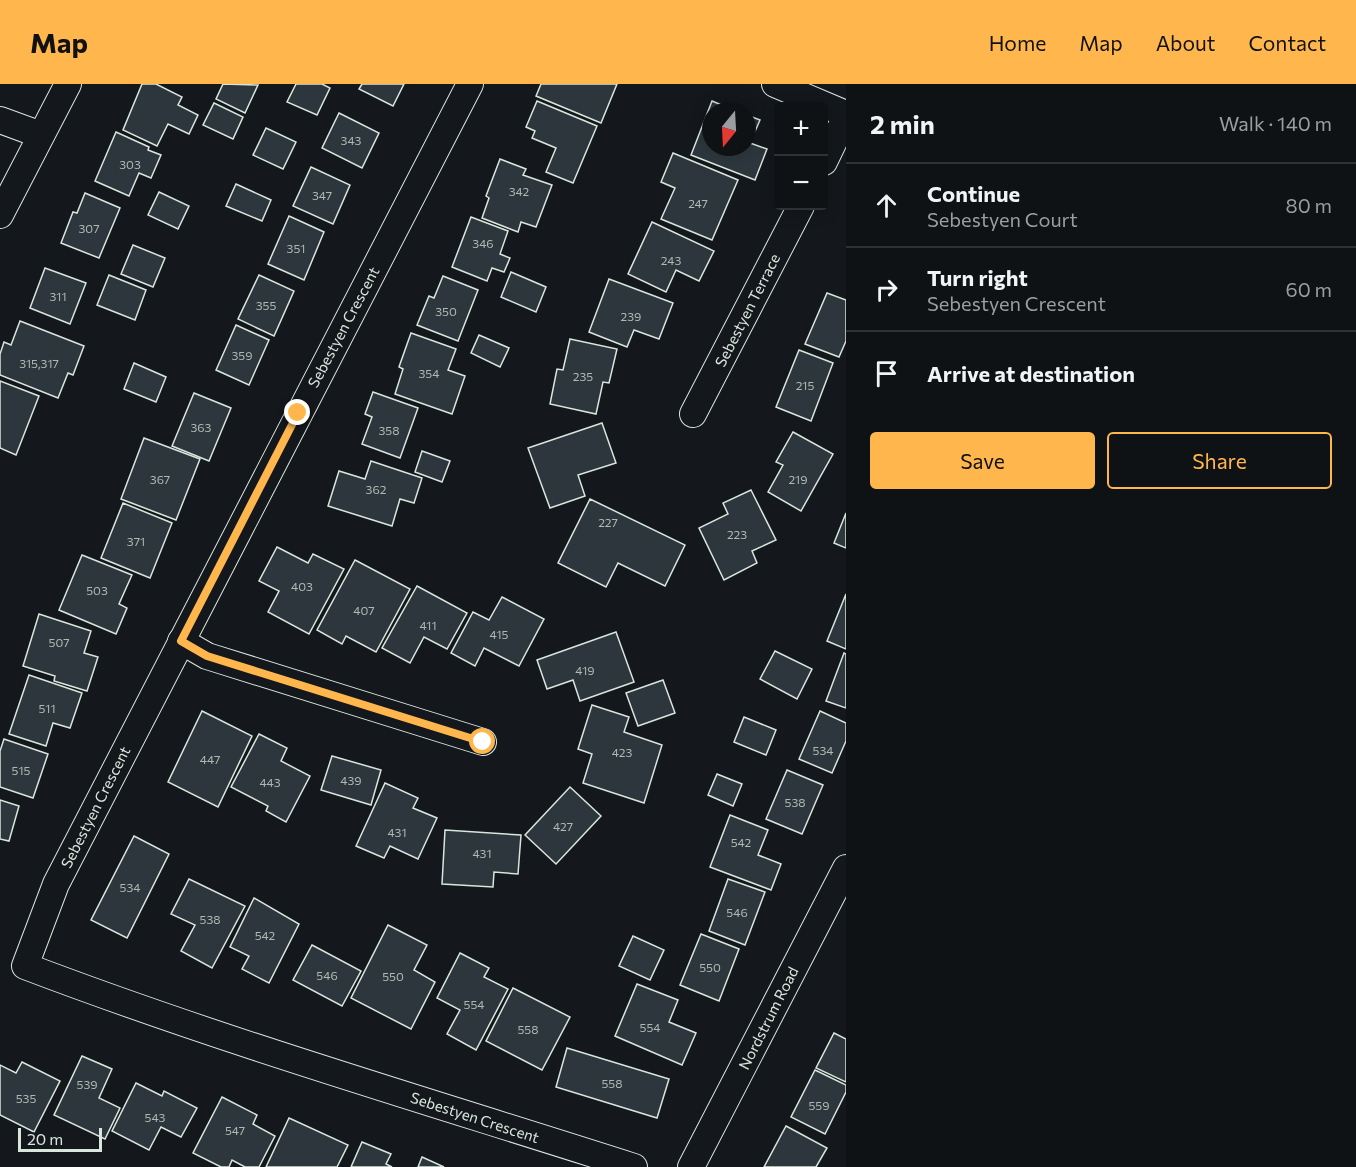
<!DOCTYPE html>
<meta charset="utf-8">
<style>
:root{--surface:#0f1215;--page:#1d2022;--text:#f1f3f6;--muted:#9b9ea0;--line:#2f3234;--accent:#ffb74d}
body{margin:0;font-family:Commissioner,sans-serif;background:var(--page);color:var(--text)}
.controls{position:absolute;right:18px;top:18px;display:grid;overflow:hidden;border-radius:6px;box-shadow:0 3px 15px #0003}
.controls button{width:54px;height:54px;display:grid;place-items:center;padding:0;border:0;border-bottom:2px solid var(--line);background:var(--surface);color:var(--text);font:30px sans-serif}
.compass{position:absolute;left:702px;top:18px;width:54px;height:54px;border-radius:50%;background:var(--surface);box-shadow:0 3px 15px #0003;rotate:198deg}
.scale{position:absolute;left:18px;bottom:15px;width:84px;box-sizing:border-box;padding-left:6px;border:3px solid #d8e6dc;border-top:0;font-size:16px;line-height:21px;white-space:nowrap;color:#d8e6dc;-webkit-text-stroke:4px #14181c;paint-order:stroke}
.stop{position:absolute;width:18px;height:18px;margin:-14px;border:4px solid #ffb74d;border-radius:50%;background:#fff}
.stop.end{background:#ffb74d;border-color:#fff;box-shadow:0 2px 6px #0008}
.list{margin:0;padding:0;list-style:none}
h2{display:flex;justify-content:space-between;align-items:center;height:78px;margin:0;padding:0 24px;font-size:26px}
h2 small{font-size:20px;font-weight:400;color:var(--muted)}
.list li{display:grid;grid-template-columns:39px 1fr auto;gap:18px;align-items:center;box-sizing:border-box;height:84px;padding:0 24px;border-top:2px solid var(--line)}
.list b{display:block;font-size:22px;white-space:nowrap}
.list p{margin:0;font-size:20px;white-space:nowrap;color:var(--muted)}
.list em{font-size:20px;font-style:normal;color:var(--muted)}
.actions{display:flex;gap:12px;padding:18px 24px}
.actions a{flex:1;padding:14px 0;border:2px solid var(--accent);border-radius:6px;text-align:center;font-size:21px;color:var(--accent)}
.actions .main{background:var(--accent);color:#111}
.icon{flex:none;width:33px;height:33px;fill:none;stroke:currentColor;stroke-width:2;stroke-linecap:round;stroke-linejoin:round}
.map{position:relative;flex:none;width:846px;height:1083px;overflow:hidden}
header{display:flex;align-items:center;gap:36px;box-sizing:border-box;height:84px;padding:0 30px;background:var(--accent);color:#111}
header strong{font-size:28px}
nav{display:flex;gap:33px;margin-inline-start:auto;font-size:21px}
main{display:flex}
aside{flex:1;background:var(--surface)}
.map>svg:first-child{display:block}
.building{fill:#2c363c;stroke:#d8e6dc;stroke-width:1.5}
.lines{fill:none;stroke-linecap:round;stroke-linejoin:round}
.street-casing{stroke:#d8e6dc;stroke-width:28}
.street{stroke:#14181c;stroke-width:26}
.route{stroke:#ffb74d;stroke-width:8}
.labels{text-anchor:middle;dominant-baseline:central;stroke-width:4.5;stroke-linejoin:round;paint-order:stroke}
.number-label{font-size:12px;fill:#adbab4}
.street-label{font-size:15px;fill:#d8e6dc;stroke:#14181c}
</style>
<header>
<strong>Map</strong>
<nav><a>Home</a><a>Map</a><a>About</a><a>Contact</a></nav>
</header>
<main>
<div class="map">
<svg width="846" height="1083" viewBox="0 0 846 1083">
<rect width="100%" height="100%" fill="#14181c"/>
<g class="building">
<polygon points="142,0 156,0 182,13 178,21 198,31 189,50 168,40 157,62 123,46"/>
<polygon points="223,0 258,1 245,29 216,15"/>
<polygon points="296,0 322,0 330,4 317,31 287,18"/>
<polygon points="362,0 404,0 393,22 359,5"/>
<polygon points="541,0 617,0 601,39 536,12"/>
<polygon points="537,17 597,42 573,99 546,88 556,64 532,54 535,47 526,43"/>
<polygon points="712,17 736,27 711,27 711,63 747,63 747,31 760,36 750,59 767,65 755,96 691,71"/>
<polygon points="214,19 243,33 233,55 203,41"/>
<polygon points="339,29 379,49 362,84 322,64"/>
<polygon points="266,44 296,58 283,85 253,71"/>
<polygon points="116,48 149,63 148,66 161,71 151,94 139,89 129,112 95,97"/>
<polygon points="673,69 738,96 712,156 661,135 675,104 661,98"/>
<polygon points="500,75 526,85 523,91 552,101 536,143 521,138 518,148 482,134 489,114 486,112"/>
<polygon points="311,83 350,101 333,140 293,122"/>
<polygon points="236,100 271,116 262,137 226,122"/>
<polygon points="159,108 189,122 178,145 148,131"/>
<polygon points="85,109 120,124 99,174 61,159 73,128 77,129"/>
<polygon points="289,132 324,148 304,196 268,180"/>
<polygon points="471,133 508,147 500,170 510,174 504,188 492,184 487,197 452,183"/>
<polygon points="652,138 714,167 699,197 676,186 666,208 628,190"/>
<polygon points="133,161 165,174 153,203 121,190"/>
<polygon points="45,184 86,199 70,240 30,224"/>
<polygon points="511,188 546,203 536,228 501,213"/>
<polygon points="109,191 146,206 135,236 97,221"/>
<polygon points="259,191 294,207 274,252 238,235"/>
<polygon points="443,192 478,206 458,257 417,241 429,212 434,214"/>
<polygon points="609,195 673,219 659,255 634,246 627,263 589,248"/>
<polygon points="827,209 846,216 846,257 839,273 805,260"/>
<polygon points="20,237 84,262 73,291 68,289 58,314 0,291 0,270 4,258 11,261"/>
<polygon points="236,241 269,256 249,301 216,286"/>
<polygon points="411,249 456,265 448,286 465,292 452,330 395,310 403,285 399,283"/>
<polygon points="479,251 509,264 500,283 471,269"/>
<polygon points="570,255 617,265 609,299 603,298 596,330 550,320 557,285 563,286"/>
<polygon points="799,266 833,279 811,337 776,323"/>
<polygon points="134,279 166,293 156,318 124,305"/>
<polygon points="0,297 39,312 16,371 0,364"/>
<polygon points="373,308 418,324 400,374 362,360 372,333 365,330"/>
<polygon points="194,309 231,324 209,377 172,362"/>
<polygon points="602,339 616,379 578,391 585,412 550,424 528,364"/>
<polygon points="793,348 833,370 801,427 768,408 783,381 776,378"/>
<polygon points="144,354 200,375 176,436 121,415"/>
<polygon points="422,367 450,377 442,398 415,388"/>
<polygon points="371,377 422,394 414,419 400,415 392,442 328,422 339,387 365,395"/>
<polygon points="751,406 776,456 752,467 757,479 724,496 699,444 728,430 723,419"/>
<polygon points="590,415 685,461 665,502 618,479 606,503 558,479"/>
<polygon points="123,419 172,439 150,494 101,474"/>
<polygon points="846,429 846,464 834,459"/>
<polygon points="277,463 308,479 313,470 344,485 309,550 268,528 279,507 259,497"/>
<polygon points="82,471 132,491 119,520 127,524 116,550 59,526"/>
<polygon points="355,476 410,505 376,568 346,552 342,560 317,546"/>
<polygon points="417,502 467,529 447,565 424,553 410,579 382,564"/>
<polygon points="846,510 846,565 827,557"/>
<polygon points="502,513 544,535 519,582 484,564 475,582 451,569 473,528 489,536"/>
<polygon points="39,530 91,547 84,569 98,573 87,607 54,597 55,592 23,582"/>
<polygon points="616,548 634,598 580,617 573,596 547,605 537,576"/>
<polygon points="775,567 812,585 797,615 760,595"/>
<polygon points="844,569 846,570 846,624 826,617"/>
<polygon points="29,591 82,609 70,644 53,639 46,662 9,650"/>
<polygon points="663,596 675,629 638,642 626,609"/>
<polygon points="592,621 629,633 624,648 662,661 644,719 583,699 592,670 578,665"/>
<polygon points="202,627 252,652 218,723 168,698"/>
<polygon points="820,627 846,639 846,657 832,689 799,675"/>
<polygon points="744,633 776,646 766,671 734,658"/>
<polygon points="259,650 287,664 281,677 310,692 286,738 266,727 268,722 231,703"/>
<polygon points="4,655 48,670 33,714 0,703 0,667"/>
<polygon points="332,672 381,686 371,721 321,706"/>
<polygon points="787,686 823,701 802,750 766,735"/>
<polygon points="717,690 742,700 733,722 708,711"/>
<polygon points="385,699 418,714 413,724 437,734 418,775 390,762 384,774 356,762"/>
<polygon points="570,703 601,732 556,780 525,751"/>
<polygon points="0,716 19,722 9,757 0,755"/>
<polygon points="730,731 768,746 758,771 781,780 771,806 710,783"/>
<polygon points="445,746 521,751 518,790 494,788 493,803 442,800"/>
<polygon points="134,752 169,770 127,854 91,836"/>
<polygon points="189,795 245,822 212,884 181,867 195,841 171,830"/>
<polygon points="728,795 765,808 745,861 709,847"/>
<polygon points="254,814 299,840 269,899 242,885 249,872 230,863"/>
<polygon points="388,841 427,861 414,886 435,898 411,945 351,914"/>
<polygon points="701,850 739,865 719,917 680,901"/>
<polygon points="633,852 664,866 650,896 619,882"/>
<polygon points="312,861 361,887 342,922 293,896"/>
<polygon points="460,869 489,884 484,893 508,905 476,966 447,950 460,926 437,914"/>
<polygon points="637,900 678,916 669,938 696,949 682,981 615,952"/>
<polygon points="513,904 570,933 542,986 486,957"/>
<polygon points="834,949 846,955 846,998 816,984"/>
<polygon points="567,964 669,995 657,1034 556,1003"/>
<polygon points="82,972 112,985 99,1014 120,1024 105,1055 54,1031"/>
<polygon points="22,978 60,997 34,1048 0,1031 0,981 16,989"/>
<polygon points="815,986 846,1001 846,1008 825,1050 791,1033"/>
<polygon points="136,999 162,1012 164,1007 197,1024 181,1053 161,1043 149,1066 112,1047"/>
<polygon points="222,1013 257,1031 253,1040 275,1052 259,1083 245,1083 232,1076 229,1083 221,1083 193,1069"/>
<polygon points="289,1034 348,1061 337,1083 266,1083"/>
<polygon points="786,1042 827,1064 816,1083 764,1083"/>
<polygon points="362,1058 391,1070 386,1080 392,1083 351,1083"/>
<polygon points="422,1073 444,1083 418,1083"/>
</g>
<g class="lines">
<defs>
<g id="street">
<path d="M470 0 56 800 25 882C225 958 431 1018 634 1083"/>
<polyline points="775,0 846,30"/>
<polyline points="0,36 41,51"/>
<polyline points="824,78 846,32"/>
<polyline points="0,131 68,0"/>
<polyline points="693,330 801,122"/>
<polyline points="181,557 207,572 483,658"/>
<polyline points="691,1083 846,784"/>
</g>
</defs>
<use href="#street" class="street-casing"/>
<use href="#street" class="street"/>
</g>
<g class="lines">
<polyline class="route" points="298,329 181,557 207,572 483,658"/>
</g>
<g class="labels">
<g class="number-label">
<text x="351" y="56">343</text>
<text x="130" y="80">303</text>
<text x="519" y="107">342</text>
<text x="322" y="111">347</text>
<text x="698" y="119">247</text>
<text x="89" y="144">307</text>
<text x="483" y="159">346</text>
<text x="296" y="164">351</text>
<text x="671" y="176">243</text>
<text x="58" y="212">311</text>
<text x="266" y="221">355</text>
<text x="446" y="227">350</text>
<text x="631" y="232">239</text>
<text x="242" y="271">359</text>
<text x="39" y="279">315,317</text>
<text x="429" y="289">354</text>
<text x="583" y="292">235</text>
<text x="805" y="301">215</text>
<text x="201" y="343">363</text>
<text x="389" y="346">358</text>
<text x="160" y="395">367</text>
<text x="798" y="395">219</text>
<text x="376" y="405">362</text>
<text x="608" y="438">227</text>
<text x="737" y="450">223</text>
<text x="136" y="457">371</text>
<text x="302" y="502">403</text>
<text x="97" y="506">503</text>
<text x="364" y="526">407</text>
<text x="428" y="541">411</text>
<text x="499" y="550">415</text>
<text x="59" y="558">507</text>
<text x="585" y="586">419</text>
<text x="47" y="624">511</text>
<text x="823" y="666">534</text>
<text x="622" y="668">423</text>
<text x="210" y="675">447</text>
<text x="21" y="686">515</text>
<text x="351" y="696">439</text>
<text x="270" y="698">443</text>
<text x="795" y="718">538</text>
<text x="563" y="742">427</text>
<text x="397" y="748">431</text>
<text x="741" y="758">542</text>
<text x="482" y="769">431</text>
<text x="130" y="803">534</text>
<text x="737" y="828">546</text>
<text x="210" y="835">538</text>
<text x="265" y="851">542</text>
<text x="710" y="883">550</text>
<text x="327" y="891">546</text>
<text x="393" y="892">550</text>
<text x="474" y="920">554</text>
<text x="650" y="943">554</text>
<text x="528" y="945">558</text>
<text x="612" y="999">558</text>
<text x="87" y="1000">539</text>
<text x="26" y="1014">535</text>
<text x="819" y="1021">559</text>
<text x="155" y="1033">543</text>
<text x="235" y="1046">547</text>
</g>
<g class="street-label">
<text transform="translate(747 226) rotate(-63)">Sebestyen Terrace</text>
<text transform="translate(343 243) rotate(-62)">Sebestyen Crescent</text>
<text transform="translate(95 723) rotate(-63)">Sebestyen Crescent</text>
<text transform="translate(768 934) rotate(-63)">Nordstrum Road</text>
<text transform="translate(475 1033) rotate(18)">Sebestyen Crescent</text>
</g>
</g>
</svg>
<div class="controls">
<button>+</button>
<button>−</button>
</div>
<svg class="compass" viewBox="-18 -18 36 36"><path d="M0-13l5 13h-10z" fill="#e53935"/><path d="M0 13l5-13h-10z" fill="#9b9ea0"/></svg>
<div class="scale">20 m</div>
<div class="stop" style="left:483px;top:658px"></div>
<div class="stop end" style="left:298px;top:329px"></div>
</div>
<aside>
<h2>2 min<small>Walk · 140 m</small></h2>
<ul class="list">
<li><svg class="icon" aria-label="ahead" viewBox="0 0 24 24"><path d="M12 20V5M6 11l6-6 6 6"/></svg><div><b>Continue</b><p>Sebestyen Court</p></div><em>80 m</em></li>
<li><svg class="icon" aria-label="right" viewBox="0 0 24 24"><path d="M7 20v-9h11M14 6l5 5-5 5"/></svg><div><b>Turn right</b><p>Sebestyen Crescent</p></div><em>60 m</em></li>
<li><svg class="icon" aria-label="arrive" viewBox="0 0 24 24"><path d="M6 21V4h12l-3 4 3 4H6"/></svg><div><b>Arrive at destination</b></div></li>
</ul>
<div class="actions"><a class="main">Save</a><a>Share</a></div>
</aside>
</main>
